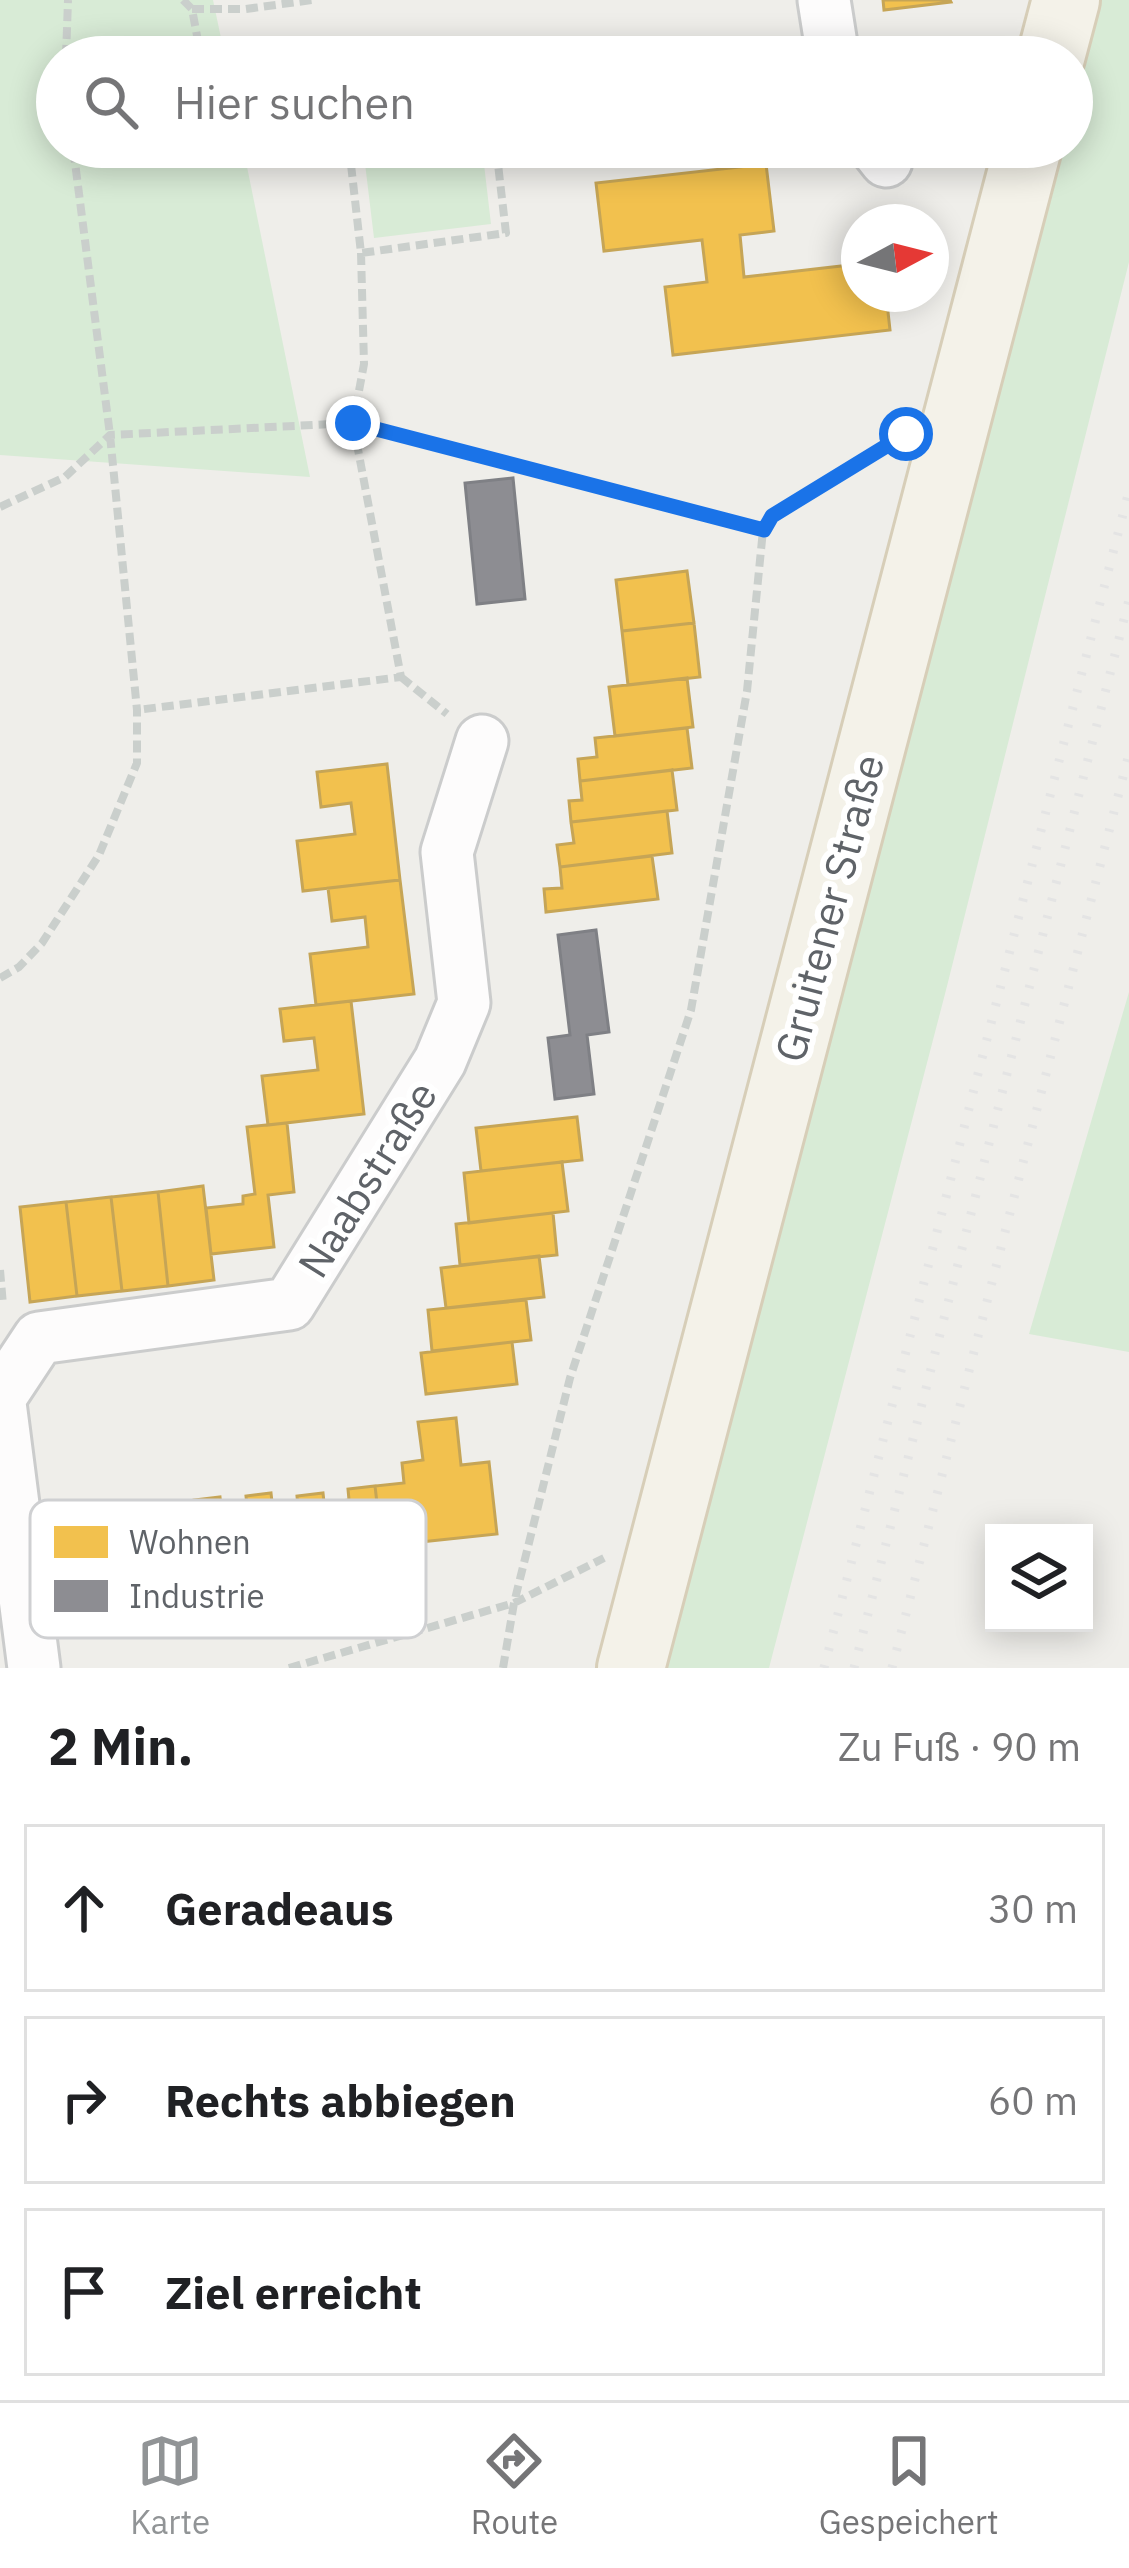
<!DOCTYPE html>
<html lang="de">
<head>
<meta charset="utf-8">
<style>
	:root { --surface:#fff; --page:#f2f2f2; --text:#202124; --muted:#757577; --line:#e0e0e0; --accent:#919496 }
	body { margin:0; font-family:"IBM Plex Sans",sans-serif; background:var(--page); color:var(--text) }
	.controls { position:absolute; right:36px; bottom:36px; display:grid; overflow:hidden; border-radius:0px; box-shadow:0 6px 30px #0003 }
	.controls button { width:108px; height:108px; display:grid; place-items:center; padding:0; border:0; border-bottom:3px solid var(--line); background:var(--surface); color:var(--text); font:60px sans-serif }
	.compass { position:absolute; left:841px; top:204px; width:108px; height:108px; border-radius:50%; background:var(--surface); box-shadow:0 6px 30px #0003; rotate:83deg }
	.stop { position:absolute; width:36px; height:36px; margin:-27px; border:9px solid #1a73e8; border-radius:50%; background:#fff }
	.stop.end { background:#1a73e8; border-color:#fff; box-shadow:0 3px 12px #0008 }
	.list { margin:0; padding:0; list-style:none }
	h2 { display:flex; justify-content:space-between; align-items:center; height:156px; margin:0; padding:0 48px; font-size:51px }
	h2 small { font-size:39px; font-weight:400; color:var(--muted) }
	.list li { display:grid; grid-template-columns:78px 1fr auto; gap:36px; align-items:center; box-sizing:border-box; height:168px; margin:0 24px 24px; padding:0 24px; border:3px solid var(--line); border-radius:0px }
	.list b { display:block; font-size:45px; white-space:nowrap }
	.list em { font-size:39px; font-style:normal; color:var(--muted) }
	.icon { flex:none; width:66px; height:66px; fill:none; stroke:currentColor; stroke-width:2; stroke-linecap:round; stroke-linejoin:round }
	.map { position:relative; flex:none; width:1129px; height:1668px; overflow:hidden }
	.search { position:absolute; background:var(--surface); box-shadow:0 6px 30px #0003; left:36px; right:36px; top:36px; height:132px; display:flex; align-items:center; gap:30px; box-sizing:border-box; padding:0 42px; border-radius:66px; color:var(--muted); font-size:45px }
	.sheet { height:732px; background:var(--surface) }
	nav { display:flex; justify-content:space-around; align-items:center; box-sizing:border-box; height:168px; border-top:3px solid var(--line); background:var(--surface); font-size:33px; color:var(--muted) }
	nav a { display:grid; justify-items:center; gap:6px }
	nav .on { color:var(--accent) }
	.map>svg:first-child { display:block }
</style>
</head>
<body>
<div class="map">
<svg width="1129" height="1668" viewBox="0 0 1129 1668">
	<rect width="100%" height="100%" fill="#efeeea"/>
	<path fill="#d8ebd6" d="M 0,0 L 213,0 L 225,57 L 57,57 L 57,147 L 243,147 L 310,477 L 0,455 Z
		M 1091,0 L 1129,0 L 1129,262 L 945,994 L 769,1668 L 656,1668 L 1054,147 L 1072,147 L 1072,75 Z
		M 363,147 L 482,147 L 491,224 L 374,238 Z
		M 1129,992 L 1129,1352 L 1029,1334 Z"/>
	<path fill="#f2c14e" stroke="#c6a556" stroke-width="3" d="M 883,0 L 950,0 L 951,2 L 884,10 Z
		M 766,164 L 774,231 L 740,235 L 744,277 L 859,264 L 859,294 L 886,294 L 890,330 L 673,355 L 665,287 L 707,282 L 702,240 L 604,251 L 596,183 Z
		M 687,571 L 694,623 L 622,631 L 616,580 Z
		M 694,623 L 700,677 L 628,685 L 622,631 Z
		M 687,678 L 693,727 L 615,736 L 609,687 Z
		M 687,728 L 692,768 L 580,781 L 578,759 L 597,757 L 595,738 Z
		M 387,764 L 400,880 L 303,891 L 297,841 L 355,834 L 351,803 L 321,807 L 317,772 Z
		M 672,770 L 677,810 L 571,822 L 569,801 L 582,800 L 580,781 Z
		M 667,811 L 672,853 L 560,867 L 557,845 L 574,843 L 571,822 Z
		M 652,856 L 658,899 L 546,912 L 544,889 L 562,888 L 560,867 Z
		M 400,880 L 414,994 L 316,1005 L 310,954 L 368,947 L 365,917 L 332,921 L 328,888 Z
		M 351,1001 L 364,1114 L 268,1125 L 262,1076 L 318,1070 L 314,1038 L 284,1041 L 280,1009 Z
		M 577,1117 L 582,1160 L 481,1171 L 476,1128 Z
		M 287,1123 L 294,1192 L 268,1195 L 274,1247 L 211,1254 L 206,1208 L 243,1204 L 243,1196 L 255,1194 L 247,1127 Z
		M 562,1162 L 568,1211 L 469,1223 L 464,1173 Z
		M 203,1186 L 214,1280 L 168,1286 L 158,1192 Z
		M 158,1192 L 168,1286 L 122,1291 L 111,1197 Z
		M 111,1197 L 122,1291 L 77,1296 L 66,1202 Z
		M 66,1202 L 77,1296 L 30,1302 L 20,1207 Z
		M 553,1213 L 557,1255 L 460,1265 L 456,1224 Z
		M 539,1256 L 544,1297 L 446,1308 L 441,1268 Z
		M 526,1300 L 531,1340 L 432,1351 L 428,1310 Z
		M 512,1342 L 517,1384 L 426,1394 L 421,1353 Z
		M 456,1418 L 461,1465 L 489,1462 L 497,1534 L 382,1546 L 375,1486 L 404,1483 L 402,1463 L 423,1460 L 418,1422 Z
		M 375,1486 L 382,1546 L 354,1549 L 356,1566 L 332,1569 L 324,1503 L 349,1500 L 348,1489 Z
		M 271,1493 L 281,1585 L 254,1588 L 253,1571 L 228,1573 L 222,1509 L 247,1506 L 246,1496 Z
		M 323,1493 L 333,1584 L 307,1587 L 305,1573 L 280,1576 L 273,1509 L 298,1507 L 297,1496 Z
		M 220,1497 L 230,1588 L 203,1591 L 202,1577 L 177,1580 L 170,1513 L 195,1511 L 194,1500 Z"/>
	<path fill="#8d8d92" stroke="#7f8085" stroke-width="3" d="M 513,478 L 525,599 L 477,604 L 465,483 Z
		M 596,930 L 609,1032 L 587,1035 L 594,1094 L 555,1099 L 548,1038 L 570,1035 L 558,935 Z"/>
	<g fill="none" stroke-linecap="round" stroke-linejoin="round">
		<defs>
			<path id="minor" d="M 824,0 L 833,57
				M 875,147 L 886,161
				M 0,1397 L 39,1338 L 289,1304 L 440,1061 L 464,1003 L 447,852 L 482,741
				M 0,1403 L 34,1668"/>
			<path id="major" d="M 1051,57 L 1066,0
				M 631,1668 L 1028,147"/>
		</defs>
		<use href="#minor" stroke="#cbcccc" stroke-width="57"/>
		<use href="#major" stroke="#d7ceb8" stroke-width="72"/>
		<path stroke="#cacfcc" stroke-width="8" stroke-dasharray="12 6" stroke-linecap="butt" d="M 183,0 L 192,9 L 201,57
			M 192,9 L 246,9 L 312,0
			M 66,57 L 68,0
			M 349,147 L 361,253 L 506,233 L 496,147
			M 361,253 L 364,364 L 353,423 L 763,530
			M 0,507 L 65,477 L 110,435 L 353,423 L 401,677 L 137,710
			M 401,677 L 447,714
			M 0,978 L 19,967 L 42,943 L 99,855 L 137,763 L 137,710 L 110,435 L 73,147
			M 0,1270 L 3,1305
			M 289,1668 L 514,1603 L 604,1558
			M 503,1668 L 514,1603 L 570,1378 L 691,1010 L 747,691 L 763,530 L 773,516 L 896,439"/>
		<use href="#minor" stroke="#fdfcfc" stroke-width="51"/>
		<use href="#major" stroke="#f4f2e9" stroke-width="66"/>
		<path stroke="#e4e4e4" stroke-width="9" stroke-dasharray="3 15" stroke-linecap="butt" d="M 824,1668 L 1129,491
			M 854,1668 L 1129,600
			M 892,1668 L 1129,754"/>
	</g>
	<g fill="none" stroke-linecap="round" stroke-linejoin="round">
		<path stroke="#1a73e8" stroke-width="15" d="M 353,423 L 764,530 L 772,516 L 906,434"/>
	</g>
	<g text-anchor="middle" dominant-baseline="central" stroke-width="12" stroke-linejoin="round" paint-order="stroke">
		<g font-size="42" fill="#5f6368" stroke="#fff">
			<text transform="translate(829 908) rotate(-75)">Gruitener Straße</text>
			<text transform="translate(367 1179) rotate(-58)">Naabstraße</text>
		</g>
	</g>
	<rect x="30" y="1500" width="396" height="138" rx="18" fill="#fff" stroke="#cfd0d2" stroke-width="3"/>
	<rect x="54" y="1526" width="54" height="32" fill="#f2c14e"/>
	<rect x="54" y="1580" width="54" height="32" fill="#8d8d92"/>
	<g font-size="33" fill="#5f6368">
		<text x="129" y="1554">Wohnen</text>
		<text x="129" y="1608">Industrie</text>
	</g>
</svg>
<div class="controls">
<button><svg class="icon" aria-label="layers" viewBox="0 0 24 24"><path d="M12 4l9 5-9 5-9-5zM3 14l9 5 9-5"/></svg></button>
</div>
<svg class="compass" viewBox="-18 -18 36 36"><path d="M0-13l5 13h-10z" fill="#e53935"/><path d="M0 13l5-13h-10z" fill="#757577"/></svg>
<div class="stop" style="left:906px;top:434px"></div>
<div class="stop end" style="left:353px;top:423px"></div>
<div class="search"><svg class="icon" aria-label="search" viewBox="0 0 24 24"><circle cx="10" cy="10" r="6"/><path d="M15 15l6 6"/></svg>Hier suchen</div>
</div>
<section class="sheet">
<h2>2 Min.<small>Zu Fuß · 90 m</small></h2>
<ul class="list">
<li><svg class="icon" aria-label="ahead" viewBox="0 0 24 24"><path d="M12 20V5M6 11l6-6 6 6"/></svg><div><b>Geradeaus</b></div><em>30 m</em></li>
<li><svg class="icon" aria-label="right" viewBox="0 0 24 24"><path d="M7 20v-9h11M14 6l5 5-5 5"/></svg><div><b>Rechts abbiegen</b></div><em>60 m</em></li>
<li><svg class="icon" aria-label="arrive" viewBox="0 0 24 24"><path d="M6 21V4h12l-3 4 3 4H6"/></svg><div><b>Ziel erreicht</b></div></li>
</ul>
</section>
<nav>
<a class="on"><svg class="icon" aria-label="map" viewBox="0 0 24 24"><path d="M3 6l6-2 6 2 6-2v14l-6 2-6-2-6 2zM9 4v14M15 6v14"/></svg>Karte</a>
<a><svg class="icon" aria-label="directions" viewBox="0 0 24 24"><path d="M12 3l9 9-9 9-9-9zM9 14v-3h6M13 9l2 2-2 2"/></svg>Route</a>
<a><svg class="icon" aria-label="saved" viewBox="0 0 24 24"><path d="M7 4h10v16l-5-4-5 4z"/></svg>Gespeichert</a>
</nav>
</body>
</html>
